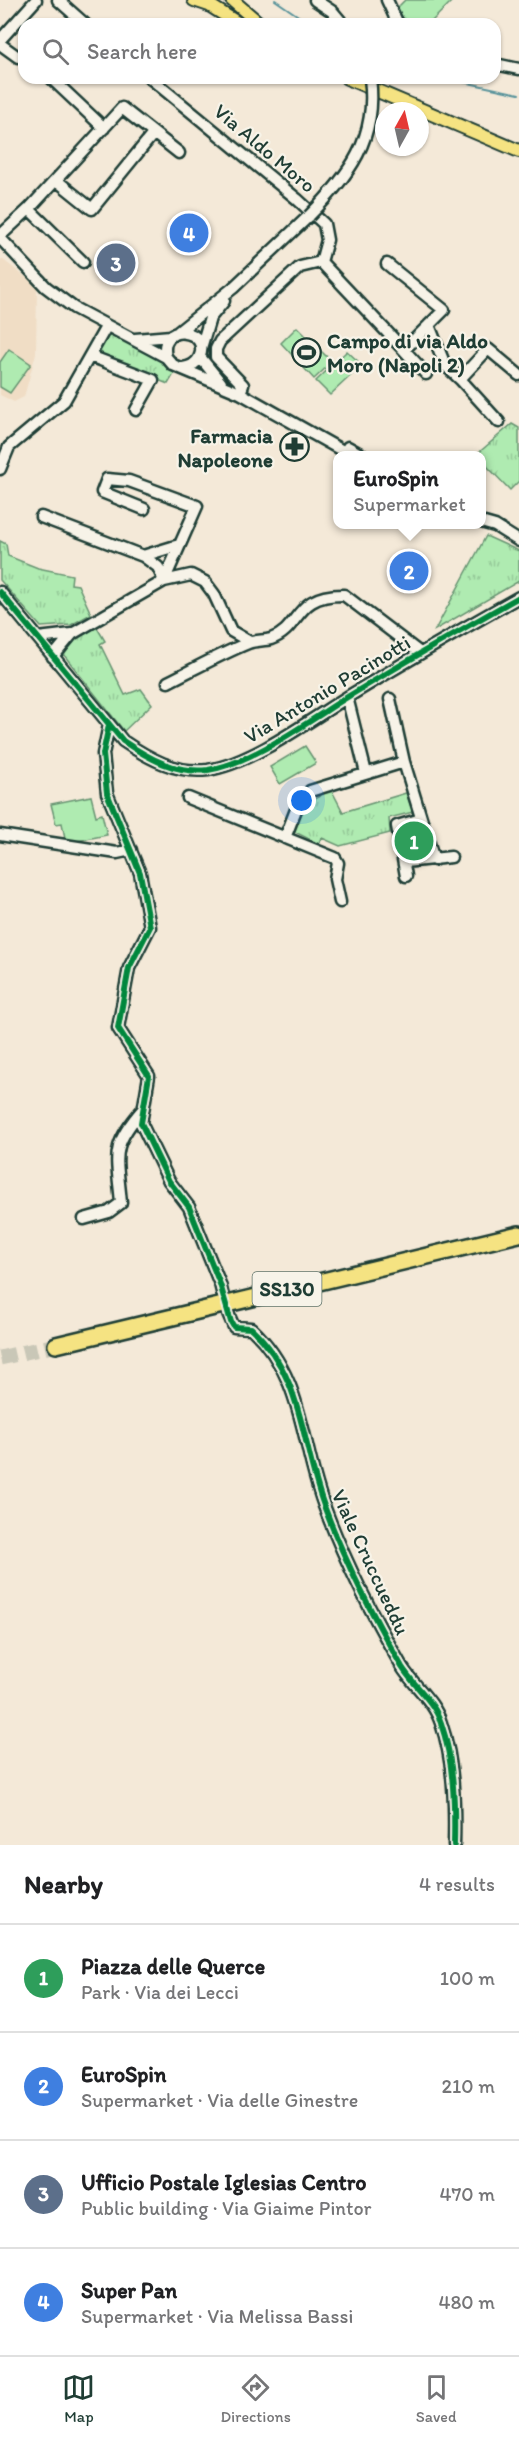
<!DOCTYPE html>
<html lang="en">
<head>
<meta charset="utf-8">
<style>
	:root { --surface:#fff; --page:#f6f6f6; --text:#202124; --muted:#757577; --line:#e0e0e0; --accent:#1f3d34 }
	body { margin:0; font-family:Itim,sans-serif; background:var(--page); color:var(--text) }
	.compass { position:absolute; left:375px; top:102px; width:54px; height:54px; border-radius:50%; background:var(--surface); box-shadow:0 2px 4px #0004; rotate:8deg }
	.you { position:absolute; left:302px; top:801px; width:21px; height:21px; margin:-15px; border:4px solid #fff; border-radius:50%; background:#1a73e8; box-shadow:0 0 0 9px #1a73e833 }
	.badge { display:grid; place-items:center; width:39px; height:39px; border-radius:50%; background:var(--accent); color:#fff; font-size:20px; font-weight:700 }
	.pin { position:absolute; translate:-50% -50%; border:3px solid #fff; box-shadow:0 2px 6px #0006 }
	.popup { position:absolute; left:333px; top:451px; width:153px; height:78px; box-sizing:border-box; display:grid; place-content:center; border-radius:12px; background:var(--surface); filter:drop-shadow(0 2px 4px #0005); font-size:20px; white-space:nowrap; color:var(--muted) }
	.popup b { font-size:22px; color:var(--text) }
	.popup::after { content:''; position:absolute; left:50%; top:100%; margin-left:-12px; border:12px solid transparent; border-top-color:var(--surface) }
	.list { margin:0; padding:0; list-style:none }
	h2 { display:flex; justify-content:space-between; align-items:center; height:78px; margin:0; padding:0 24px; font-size:26px }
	h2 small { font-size:20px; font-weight:400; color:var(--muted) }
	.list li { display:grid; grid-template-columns:39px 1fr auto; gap:18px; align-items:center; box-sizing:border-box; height:108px; padding:0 24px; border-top:2px solid var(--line) }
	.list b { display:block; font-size:22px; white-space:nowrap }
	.list p { margin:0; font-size:20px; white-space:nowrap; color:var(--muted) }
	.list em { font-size:20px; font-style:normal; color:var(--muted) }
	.icon { flex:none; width:33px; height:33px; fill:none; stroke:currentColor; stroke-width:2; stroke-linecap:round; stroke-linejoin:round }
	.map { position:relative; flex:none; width:519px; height:1845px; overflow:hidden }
	.search { position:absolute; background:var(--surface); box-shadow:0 2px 4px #0004; left:18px; right:18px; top:18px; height:66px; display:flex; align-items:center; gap:15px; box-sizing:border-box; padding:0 21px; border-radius:18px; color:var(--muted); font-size:22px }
	.sheet { height:510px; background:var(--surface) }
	nav { display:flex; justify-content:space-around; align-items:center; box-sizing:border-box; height:84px; border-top:2px solid var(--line); background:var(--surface); font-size:16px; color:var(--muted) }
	nav a { display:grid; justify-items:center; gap:3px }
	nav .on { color:var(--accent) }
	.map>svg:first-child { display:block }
</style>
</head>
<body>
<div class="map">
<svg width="519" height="1845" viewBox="0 0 519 1845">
	<defs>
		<pattern id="park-tufts" width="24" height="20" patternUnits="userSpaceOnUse" patternTransform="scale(1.5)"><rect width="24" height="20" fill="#afebb1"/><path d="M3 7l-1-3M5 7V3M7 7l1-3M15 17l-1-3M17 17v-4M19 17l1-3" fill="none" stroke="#96ca99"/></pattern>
	</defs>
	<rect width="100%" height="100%" fill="#f4e9d8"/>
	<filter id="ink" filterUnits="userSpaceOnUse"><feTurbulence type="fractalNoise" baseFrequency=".0167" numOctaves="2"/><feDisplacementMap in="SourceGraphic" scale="12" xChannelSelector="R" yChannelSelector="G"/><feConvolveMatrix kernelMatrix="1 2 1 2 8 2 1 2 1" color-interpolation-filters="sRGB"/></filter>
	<g filter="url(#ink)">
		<path fill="#f0ddc5" d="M 2,259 L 37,286 L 36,353 L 24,397 L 14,402 L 0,395 L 0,262 Z"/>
		<path fill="url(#park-tufts)" stroke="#679472" stroke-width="1.5" d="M 108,330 L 177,369 L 168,384 L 95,354 Z
			M 512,424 L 519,428 L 519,481 L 510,490 L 481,460 L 481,456 L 476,455 Z
			M 486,536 L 519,551 L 519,581 L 435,630 Z
			M 0,541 L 6,544 L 8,556 L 38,568 L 72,575 L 71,584 L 78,585 L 91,614 L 71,625 L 41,627 L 0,580 Z
			M 96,626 L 105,641 L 100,644 L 125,695 L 141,689 L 152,704 L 124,731 L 64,655 L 77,635 Z
			M 331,789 L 343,812 L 406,793 L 413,812 L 389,818 L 390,833 L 340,846 L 322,838 L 319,844 L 293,831 L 305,805 Z
			M 420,822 L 429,855 L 407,859 L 400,827 Z"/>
		<path fill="#afebb1" stroke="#679472" stroke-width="1.5" d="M 405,0 L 453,0 L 429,24 L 410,24 L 395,10 Z
			M 297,327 L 332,362 L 314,379 L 281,343 Z
			M 9,349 L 31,364 L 10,393 L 0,387 L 0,362 Z
			M 347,351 L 362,365 L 330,395 L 316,381 Z
			M 305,746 L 316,763 L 280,784 L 270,767 Z
			M 91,796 L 96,816 L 102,814 L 107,835 L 66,843 L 62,823 L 56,824 L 51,804 Z"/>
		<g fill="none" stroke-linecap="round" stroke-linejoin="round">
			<path stroke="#59939b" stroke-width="2" d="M 275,0 L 310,24
				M 164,24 L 166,21
				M 445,78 L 519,94"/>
			<path stroke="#c9c7b7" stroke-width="15" stroke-dasharray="15 8" stroke-linecap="butt" d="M 0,1358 L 56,1345"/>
			<defs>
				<path id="minor" d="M 58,0 L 85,24
					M 315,0 L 333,12 L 343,24
					M 387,0 L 398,24
					M 0,40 L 36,0
					M 0,44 L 18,57 L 24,54
					M 495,64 L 519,69
					M 51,78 L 104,128
					M 150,78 L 297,199 L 324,224 L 327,240 L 321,262
					M 56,180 L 92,209 L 153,134
					M 29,209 L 83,262
					M 0,236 L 29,209 L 122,108 L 179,153
					M 0,238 L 46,287 L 74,308 L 166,357 L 173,365 L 240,393 L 352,456
					M 429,325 L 445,365 L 460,379 L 488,349 L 519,375
					M 178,332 L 233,288 L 309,216
					M 135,339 L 171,336
					M 201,348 L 210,318 L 224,301
					M 404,350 L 426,374
					M 90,356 L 153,380 L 136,410
					M 166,357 C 157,320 213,329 199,358 C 196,364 190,367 183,368
					M 200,357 L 221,383
					M 460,379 L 499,422
					M 240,393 L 243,385 L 216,357 L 216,349 L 220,341 L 300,267 L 321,262 L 404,350 L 444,310 L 387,264
					M 348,447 L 364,456
					M 0,469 L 9,447 L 64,401 L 106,327
					M 144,509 L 102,492 L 107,479 L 129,481 L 197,506 L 164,581
					M 41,517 L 143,556 L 158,567 L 164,581
					M 481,522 L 495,526 L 519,541
					M 143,556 L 179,545
					M 0,592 L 123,741 C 148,758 176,774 208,770 C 253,763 310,720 349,696 C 405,662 462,629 519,597
					M 38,638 L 72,634
					M 53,657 L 72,634 L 164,581 L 191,575 L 205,582 L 214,594 L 231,631 L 250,642
					M 168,682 C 194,669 221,654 248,643 C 255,640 264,641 271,639 C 302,628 293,594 344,595 L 420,653
					M 347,697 L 366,773
					M 390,699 L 404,762 L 434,860
					M 109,725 L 103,754 L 107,793 L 140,873 L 150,927 L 129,968 L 118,1028 L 149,1076 L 141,1123 L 169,1181 L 189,1207 L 220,1284 L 224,1300
					M 188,798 L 335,858 L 338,863 L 335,879 L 340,902
					M 0,835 L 117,853 L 131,850
					M 285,838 L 297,807 L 310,791 L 404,762
					M 405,862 L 451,857
					M 406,876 L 397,826 L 421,819
					M 84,1219 L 109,1212 L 121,1203 C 117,1155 109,1148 143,1109
					M 227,1311 L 234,1327 L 251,1328 C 306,1379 300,1446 326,1511 C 345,1561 375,1620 402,1667 C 414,1686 434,1701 441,1723 C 454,1761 455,1805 454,1845"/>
				<path id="major" d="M 194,0 L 209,5 L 239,24
					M 232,0 L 260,24
					M 347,78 L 519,151"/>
				<path id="highway" d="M 56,1345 L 519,1234"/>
			</defs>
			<use href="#minor" stroke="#1f3d34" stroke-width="15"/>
			<use href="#major" stroke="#1f3d34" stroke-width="16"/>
			<use href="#highway" stroke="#1f3d34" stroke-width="20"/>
			<use href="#minor" stroke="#f7f3e8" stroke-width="10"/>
			<use href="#major" stroke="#f5e382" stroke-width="12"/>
			<use href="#highway" stroke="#f5e382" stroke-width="15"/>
			<defs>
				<path id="minor-bridge" d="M 309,216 C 349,175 378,139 370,78"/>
			</defs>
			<use href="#minor-bridge" stroke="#1f3d34" stroke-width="15" stroke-linecap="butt"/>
			<use href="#minor-bridge" stroke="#f7f3e8" stroke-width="10"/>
			<defs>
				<path id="cycleway" d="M 0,592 L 123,741 C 148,758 176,774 208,770 C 253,763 310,720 349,696 C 405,662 462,629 519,597
					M 109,725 L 103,754 L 107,793 L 140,873 L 150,927 L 129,968 L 118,1028 L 149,1076 L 141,1123 L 169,1181 L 189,1207 L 220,1284 L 231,1322 L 234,1327 L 251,1328 C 306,1379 300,1446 326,1511 C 345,1561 375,1620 402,1667 C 414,1686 434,1701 441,1723 C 454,1761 455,1805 454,1845"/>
			</defs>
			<use href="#cycleway" stroke="#f7f3e8" stroke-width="10"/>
			<use href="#cycleway" stroke="#00873e" stroke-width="6"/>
		</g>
	</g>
	<defs>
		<symbol id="stadium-ring" viewBox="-11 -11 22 22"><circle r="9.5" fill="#f7f3e8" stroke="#1f3d34" stroke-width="1.5"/><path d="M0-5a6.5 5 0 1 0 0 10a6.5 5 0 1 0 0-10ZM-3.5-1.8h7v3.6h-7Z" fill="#1f3d34"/></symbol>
		<symbol id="pharmacy-ring" viewBox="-11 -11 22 22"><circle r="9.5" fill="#f7f3e8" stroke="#1f3d34" stroke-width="1.5"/><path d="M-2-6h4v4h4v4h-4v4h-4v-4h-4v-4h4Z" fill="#1f3d34"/></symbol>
	</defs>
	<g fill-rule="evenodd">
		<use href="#stadium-ring" x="290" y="336" width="33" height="33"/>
		<use href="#pharmacy-ring" x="278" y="430" width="33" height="33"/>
	</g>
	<g text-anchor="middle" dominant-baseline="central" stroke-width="4.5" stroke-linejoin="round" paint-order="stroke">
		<rect fill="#f7f3e8" stroke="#60746a" stroke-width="1.5" x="252.5" y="1272" width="69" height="34" rx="4.5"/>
		<g font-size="20" font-weight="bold" fill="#1f3d34">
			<text x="287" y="1289">SS130</text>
		</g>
		<g font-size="21" fill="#1f3d34" stroke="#f7f3e8">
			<text transform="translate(265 148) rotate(40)">Via Aldo Moro</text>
			<text transform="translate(327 689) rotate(-31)">Via Antonio Pacinotti</text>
			<text transform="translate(371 1562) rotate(65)">Viale Cruccueddu</text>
		</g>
		<g font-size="21" font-weight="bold" fill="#1f3d34" stroke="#f7f3e8" text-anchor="start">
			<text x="327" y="340">Campo di via Aldo<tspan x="327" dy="24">Moro (Napoli 2)</tspan></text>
			<text x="273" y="435" text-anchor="end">Farmacia<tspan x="273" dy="24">Napoleone</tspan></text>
		</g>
	</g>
</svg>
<svg class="compass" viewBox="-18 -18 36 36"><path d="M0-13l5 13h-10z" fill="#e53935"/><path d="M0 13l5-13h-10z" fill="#757577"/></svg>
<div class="you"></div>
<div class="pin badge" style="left:414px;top:841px;background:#2e9e5b">1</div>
<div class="pin badge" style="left:409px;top:571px;background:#3f7fe0">2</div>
<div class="popup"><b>EuroSpin</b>Supermarket</div>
<div class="pin badge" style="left:116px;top:263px;background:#5c6f8a">3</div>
<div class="pin badge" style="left:189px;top:233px;background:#3f7fe0">4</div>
<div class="search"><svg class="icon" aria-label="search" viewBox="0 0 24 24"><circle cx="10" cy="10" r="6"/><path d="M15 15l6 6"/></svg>Search here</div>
</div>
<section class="sheet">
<h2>Nearby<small>4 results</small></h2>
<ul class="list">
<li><span class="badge" style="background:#2e9e5b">1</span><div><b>Piazza delle Querce</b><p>Park · Via dei Lecci</p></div><em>100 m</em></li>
<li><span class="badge" style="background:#3f7fe0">2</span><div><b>EuroSpin</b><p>Supermarket · Via delle Ginestre</p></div><em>210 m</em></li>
<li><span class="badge" style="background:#5c6f8a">3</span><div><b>Ufficio Postale Iglesias Centro</b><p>Public building · Via Giaime Pintor</p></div><em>470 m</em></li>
<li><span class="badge" style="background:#3f7fe0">4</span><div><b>Super Pan</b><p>Supermarket · Via Melissa Bassi</p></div><em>480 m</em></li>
</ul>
</section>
<nav>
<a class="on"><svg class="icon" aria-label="map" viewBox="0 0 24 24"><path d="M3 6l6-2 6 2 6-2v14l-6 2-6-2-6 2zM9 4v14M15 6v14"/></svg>Map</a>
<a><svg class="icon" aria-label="directions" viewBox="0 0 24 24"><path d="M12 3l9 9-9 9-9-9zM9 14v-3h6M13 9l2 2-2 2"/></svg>Directions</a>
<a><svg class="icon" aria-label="saved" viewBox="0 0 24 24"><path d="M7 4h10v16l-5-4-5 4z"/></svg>Saved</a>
</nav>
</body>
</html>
